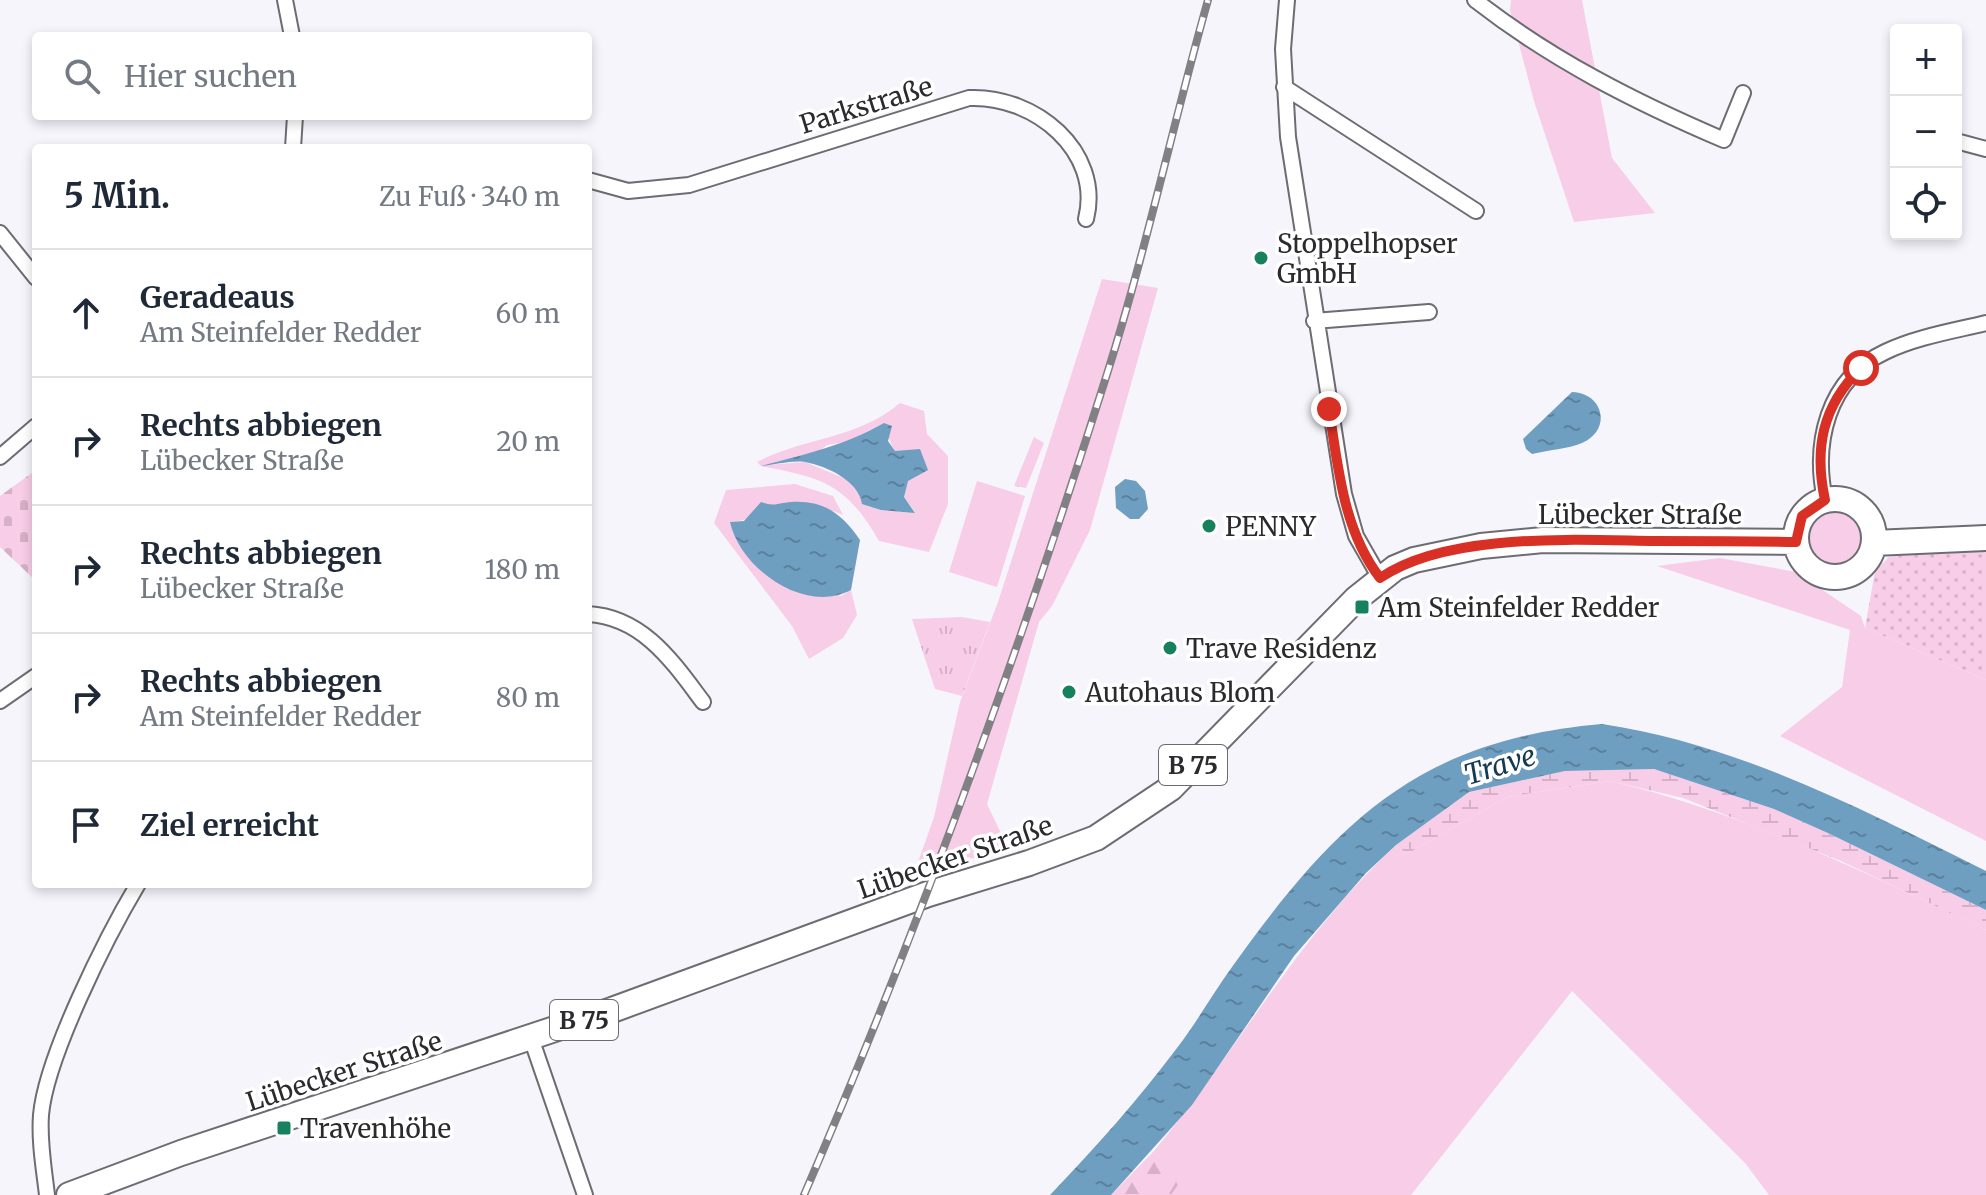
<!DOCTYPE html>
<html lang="de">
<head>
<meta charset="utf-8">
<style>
	:root { --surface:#fff; --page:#f2f2f3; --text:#1f2937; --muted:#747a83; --line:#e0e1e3 }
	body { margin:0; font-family:Merriweather,serif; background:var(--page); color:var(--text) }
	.controls { position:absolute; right:24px; top:24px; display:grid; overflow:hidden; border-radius:8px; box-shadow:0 4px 12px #0003 }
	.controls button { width:72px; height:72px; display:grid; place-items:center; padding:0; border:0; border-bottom:2px solid var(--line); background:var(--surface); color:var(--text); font:40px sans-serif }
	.stop { position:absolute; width:24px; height:24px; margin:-18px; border:6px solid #d93025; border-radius:50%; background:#fff }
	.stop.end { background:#d93025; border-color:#fff; box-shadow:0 2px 8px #0008 }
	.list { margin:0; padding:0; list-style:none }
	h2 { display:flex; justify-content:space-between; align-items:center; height:104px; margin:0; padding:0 32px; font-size:34px }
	h2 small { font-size:26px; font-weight:400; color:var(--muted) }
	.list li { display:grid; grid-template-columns:52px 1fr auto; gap:24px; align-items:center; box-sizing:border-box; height:128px; padding:0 32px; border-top:2px solid var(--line) }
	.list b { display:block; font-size:30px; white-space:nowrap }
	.list p { margin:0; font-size:26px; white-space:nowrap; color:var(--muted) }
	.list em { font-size:26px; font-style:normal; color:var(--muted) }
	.icon { flex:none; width:44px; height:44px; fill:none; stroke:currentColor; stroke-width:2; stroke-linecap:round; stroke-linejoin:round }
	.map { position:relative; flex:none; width:1986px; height:1195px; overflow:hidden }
	.search { position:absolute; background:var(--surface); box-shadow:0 4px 12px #0003; left:32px; top:32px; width:560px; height:88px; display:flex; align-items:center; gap:20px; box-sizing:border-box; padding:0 28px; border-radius:8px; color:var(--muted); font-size:30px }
	.panel { position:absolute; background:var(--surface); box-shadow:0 4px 12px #0003; left:32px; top:144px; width:560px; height:744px; border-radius:8px }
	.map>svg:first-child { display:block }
</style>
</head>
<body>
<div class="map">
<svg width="1986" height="1195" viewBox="0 0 1986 1195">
	<defs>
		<pattern id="forest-firs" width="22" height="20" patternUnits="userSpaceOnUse" patternTransform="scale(2)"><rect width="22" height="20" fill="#f8cde7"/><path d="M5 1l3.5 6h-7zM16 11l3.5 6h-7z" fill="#d5b0c6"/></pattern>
		<pattern id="wetland-marsh" width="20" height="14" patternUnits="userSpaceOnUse" patternTransform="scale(2)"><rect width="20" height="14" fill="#f8cde7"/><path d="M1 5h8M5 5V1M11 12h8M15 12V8" fill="none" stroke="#d5b0c6"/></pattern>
		<pattern id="cemetery-stones" width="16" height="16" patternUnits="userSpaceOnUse" patternTransform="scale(2)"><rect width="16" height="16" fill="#f8cde7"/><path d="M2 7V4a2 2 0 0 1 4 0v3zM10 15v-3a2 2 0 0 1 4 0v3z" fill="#d5b0c6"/></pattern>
		<pattern id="park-tufts" width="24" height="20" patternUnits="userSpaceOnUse" patternTransform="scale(2)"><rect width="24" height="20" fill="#f8cde7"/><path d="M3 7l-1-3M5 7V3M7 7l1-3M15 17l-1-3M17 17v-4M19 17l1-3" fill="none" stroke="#d5b0c6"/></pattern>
		<pattern id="garden-dots" width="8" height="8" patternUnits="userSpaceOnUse" patternTransform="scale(2)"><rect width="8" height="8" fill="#f8cde7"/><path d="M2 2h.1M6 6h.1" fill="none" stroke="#d5b0c6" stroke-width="1.8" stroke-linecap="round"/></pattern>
		<pattern id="water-ripples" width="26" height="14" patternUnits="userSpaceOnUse" patternTransform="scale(2)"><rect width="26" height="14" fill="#6e9ec0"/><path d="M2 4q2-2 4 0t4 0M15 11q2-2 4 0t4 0" fill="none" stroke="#5b819c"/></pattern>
	</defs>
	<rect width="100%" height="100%" fill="#f6f5fc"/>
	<path fill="#f8cde7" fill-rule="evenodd" d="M 1511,0 L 1582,0 L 1612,158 L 1655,213 L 1574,222 L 1534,101 L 1510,10 Z
		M 1102,279 L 1158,288 L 1090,530 L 1052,606 L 1039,622 L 987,804 L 1009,850 L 915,871 L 934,817 L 960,702 L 998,602 Z
		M 900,403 L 924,411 L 927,434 L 948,456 L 948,504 L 929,552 L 879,541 C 846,484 824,478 761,466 L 757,462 C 805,437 858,439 900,403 ZM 884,423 C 890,450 910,469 904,497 L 915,512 L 861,495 L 851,481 L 805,462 L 767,465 L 816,454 L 827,445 L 847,442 Z
		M 977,481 L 1025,496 L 997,587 L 949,572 Z
		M 795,484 L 833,496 L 843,515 C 821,506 797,498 774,507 C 758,513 748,521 731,522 L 841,596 L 851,590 L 857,615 L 843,638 L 809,659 L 792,626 L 714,523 L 726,490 Z
		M1806 539a30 30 0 1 1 60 0a30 30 0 1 1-60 0Z
		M 1720,558 L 1796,572 L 1861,616 L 1865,628 L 1986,680 L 1986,841 L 1780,736 L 1842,687 L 1850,630 L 1657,566 Z
		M 1610,781 C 1742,812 1864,872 1986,930 L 1986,1195 L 1769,1195 L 1745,1163 L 1572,991 L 1411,1195 L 1171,1195 L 1178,1183 L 1154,1151 C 1238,1050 1299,935 1396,845 L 1407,854 L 1507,797 Z"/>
	<path fill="url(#forest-firs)" d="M 1154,1151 L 1179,1183 L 1171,1195 L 1111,1195 Z"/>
	<path fill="url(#wetland-marsh)" d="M 1654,769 L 1774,809 L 1830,834 L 1986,910 L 1986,930 L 1841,861 L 1683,798 L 1610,781 L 1507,797 L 1407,854 L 1396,845 L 1469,792 L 1565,771 Z"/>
	<path fill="url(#cemetery-stones)" d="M 36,470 L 36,581 L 0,547 L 0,496 Z"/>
	<path fill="url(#park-tufts)" d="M 1034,437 L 1044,443 L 1026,488 L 1014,486 Z
		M 962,617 L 990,622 L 962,696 L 935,689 L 912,619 Z"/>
	<path fill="url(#garden-dots)" d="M 1986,546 L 1986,680 L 1865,628 L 1875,571 L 1889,557 Z"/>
	<path fill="url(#water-ripples)" d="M 1572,392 C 1604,393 1612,430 1582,443 C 1568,449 1548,450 1532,454 L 1526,449 L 1523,439 Z
		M 884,423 L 892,426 L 888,441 L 895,451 L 920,449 L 928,470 L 908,481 L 904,497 L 915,513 L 881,510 L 862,504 C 859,481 827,466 805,462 C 792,460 774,465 761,466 C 806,454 843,446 884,423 Z
		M 1125,479 L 1136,481 L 1145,491 L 1148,509 L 1139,519 L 1130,519 L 1116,508 L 1115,487 Z
		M 761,502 C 774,507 778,503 791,502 C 825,500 843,515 860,540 L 851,590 C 804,615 740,568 730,522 L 744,521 Z
		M 1602,724 C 1738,744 1864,810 1986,871 L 1986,910 L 1830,834 L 1774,809 L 1654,769 L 1565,771 L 1469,792 L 1396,845 L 1366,873 L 1294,956 L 1192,1105 L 1111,1195 L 1050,1195 C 1095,1148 1138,1100 1177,1048 C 1197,1022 1213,993 1232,967 C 1335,823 1417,740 1602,724 Z"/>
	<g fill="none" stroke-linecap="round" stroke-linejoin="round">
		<defs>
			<path id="minor" d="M 285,0 L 292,36
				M 1287,0 L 1283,49 L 1288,137 L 1344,494 L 1356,536 L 1380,578
				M 1475,0 C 1552,60 1635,102 1724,140 L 1743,93
				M 1284,87 L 1476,211
				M 1956,141 L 1986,149
				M 293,148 L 295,116
				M 588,180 L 628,191 L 689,185 L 969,98 C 1034,95 1103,151 1086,219
				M 0,233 L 36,278
				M 1314,321 L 1429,312
				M 0,457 L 36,426
				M 1825,500 C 1813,443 1827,379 1885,352 C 1916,337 1953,331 1986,323
				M 588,614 C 643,617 673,662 703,702
				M 0,701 L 36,676
				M 531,1038 L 585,1195
				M 47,1195 C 44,1169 39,1142 41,1115 C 46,1057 107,936 138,884"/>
			<path id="primary" d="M1796 538a39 39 0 1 1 78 0a39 39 0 1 1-78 0Z
				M 1874,543 L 1986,538
				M 69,1195 L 181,1153 L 612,1010 L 928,894 L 1029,863 L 1096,838 L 1171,788 L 1356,599 L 1395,568 L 1414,560 L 1481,546 L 1543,540 L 1796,542"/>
		</defs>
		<use href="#minor" stroke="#6d6c72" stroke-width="18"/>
		<use href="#primary" stroke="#6d6c72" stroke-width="28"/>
		<use href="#minor" stroke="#fff" stroke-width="14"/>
		<use href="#primary" stroke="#fff" stroke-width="24"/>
		<defs>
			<path id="rail" d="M 804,1195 C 920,926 1019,653 1107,374 C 1146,251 1173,124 1208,0"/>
		</defs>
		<use href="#rail" stroke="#818085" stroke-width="8"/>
		<use href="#rail" stroke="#fff" stroke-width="5" stroke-dasharray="15" stroke-linecap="butt"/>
	</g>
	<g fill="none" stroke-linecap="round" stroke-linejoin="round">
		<path stroke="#d93025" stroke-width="10" d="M 1329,409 C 1338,466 1343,530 1380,578 C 1447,532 1576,540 1655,541 C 1702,541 1749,541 1796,542 L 1802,516 L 1825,500 C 1814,449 1822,406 1861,368"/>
	</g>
	<g fill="#17815d" stroke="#fff" stroke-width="3">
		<circle cx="1261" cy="258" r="8"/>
		<circle cx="1209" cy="526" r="8"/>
		<rect x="1354" y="599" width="16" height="16" rx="4"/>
		<circle cx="1170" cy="648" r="8"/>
		<circle cx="1069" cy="692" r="8"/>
		<rect x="276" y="1120" width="16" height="16" rx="4"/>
	</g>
	<g text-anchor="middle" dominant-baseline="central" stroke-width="7" stroke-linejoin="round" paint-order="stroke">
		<g fill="#fff" stroke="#6b6b6d" stroke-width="2">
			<rect x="1159" y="745" width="68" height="40" rx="6"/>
			<rect x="550" y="1000" width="68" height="40" rx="6"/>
		</g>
		<g font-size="24" font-weight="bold" fill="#2b2b2e">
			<text x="1193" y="765">B 75</text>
			<text x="584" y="1020">B 75</text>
		</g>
		<g font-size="26" fill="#2b2b2e" stroke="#fff">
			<text transform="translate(866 105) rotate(-17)">Parkstraße</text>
			<text x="1640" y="514">Lübecker Straße</text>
			<text transform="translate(955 857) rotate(-19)">Lübecker Straße</text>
			<text transform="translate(344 1071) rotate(-18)">Lübecker Straße</text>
		</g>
		<g font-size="26" fill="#2b2b2e" stroke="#fff" text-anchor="start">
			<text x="1277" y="243">Stoppelhopser<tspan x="1277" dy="30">GmbH</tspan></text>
			<text x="1225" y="526">PENNY</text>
			<text x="1378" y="607">Am Steinfelder Redder</text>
			<text x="1186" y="648">Trave Residenz</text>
			<text x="1085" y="692">Autohaus Blom</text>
			<text x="300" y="1128">Travenhöhe</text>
		</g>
		<g font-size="28" font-style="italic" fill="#133a52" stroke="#fff">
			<text transform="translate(1500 765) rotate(-17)">Trave</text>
		</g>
	</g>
</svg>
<div class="controls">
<button>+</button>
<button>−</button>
<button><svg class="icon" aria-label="locate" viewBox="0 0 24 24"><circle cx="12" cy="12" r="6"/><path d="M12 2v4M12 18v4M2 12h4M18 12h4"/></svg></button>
</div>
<div class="stop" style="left:1861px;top:368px"></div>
<div class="stop end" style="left:1329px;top:409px"></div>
<div class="search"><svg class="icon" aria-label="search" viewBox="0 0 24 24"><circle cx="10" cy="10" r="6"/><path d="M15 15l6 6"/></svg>Hier suchen</div>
<section class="panel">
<h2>5 Min.<small>Zu Fuß · 340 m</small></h2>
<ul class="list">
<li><svg class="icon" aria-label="ahead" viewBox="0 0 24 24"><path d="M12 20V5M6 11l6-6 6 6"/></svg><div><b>Geradeaus</b><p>Am Steinfelder Redder</p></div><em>60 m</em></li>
<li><svg class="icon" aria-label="right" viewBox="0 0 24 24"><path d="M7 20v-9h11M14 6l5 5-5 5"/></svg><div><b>Rechts abbiegen</b><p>Lübecker Straße</p></div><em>20 m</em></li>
<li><svg class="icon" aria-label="right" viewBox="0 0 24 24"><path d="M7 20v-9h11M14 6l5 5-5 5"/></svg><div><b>Rechts abbiegen</b><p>Lübecker Straße</p></div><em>180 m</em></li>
<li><svg class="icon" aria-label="right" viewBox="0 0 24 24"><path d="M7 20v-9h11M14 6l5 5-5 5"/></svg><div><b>Rechts abbiegen</b><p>Am Steinfelder Redder</p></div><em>80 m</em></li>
<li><svg class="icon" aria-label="arrive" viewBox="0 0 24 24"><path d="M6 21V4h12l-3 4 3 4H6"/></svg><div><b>Ziel erreicht</b></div></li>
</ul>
</section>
</div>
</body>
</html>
